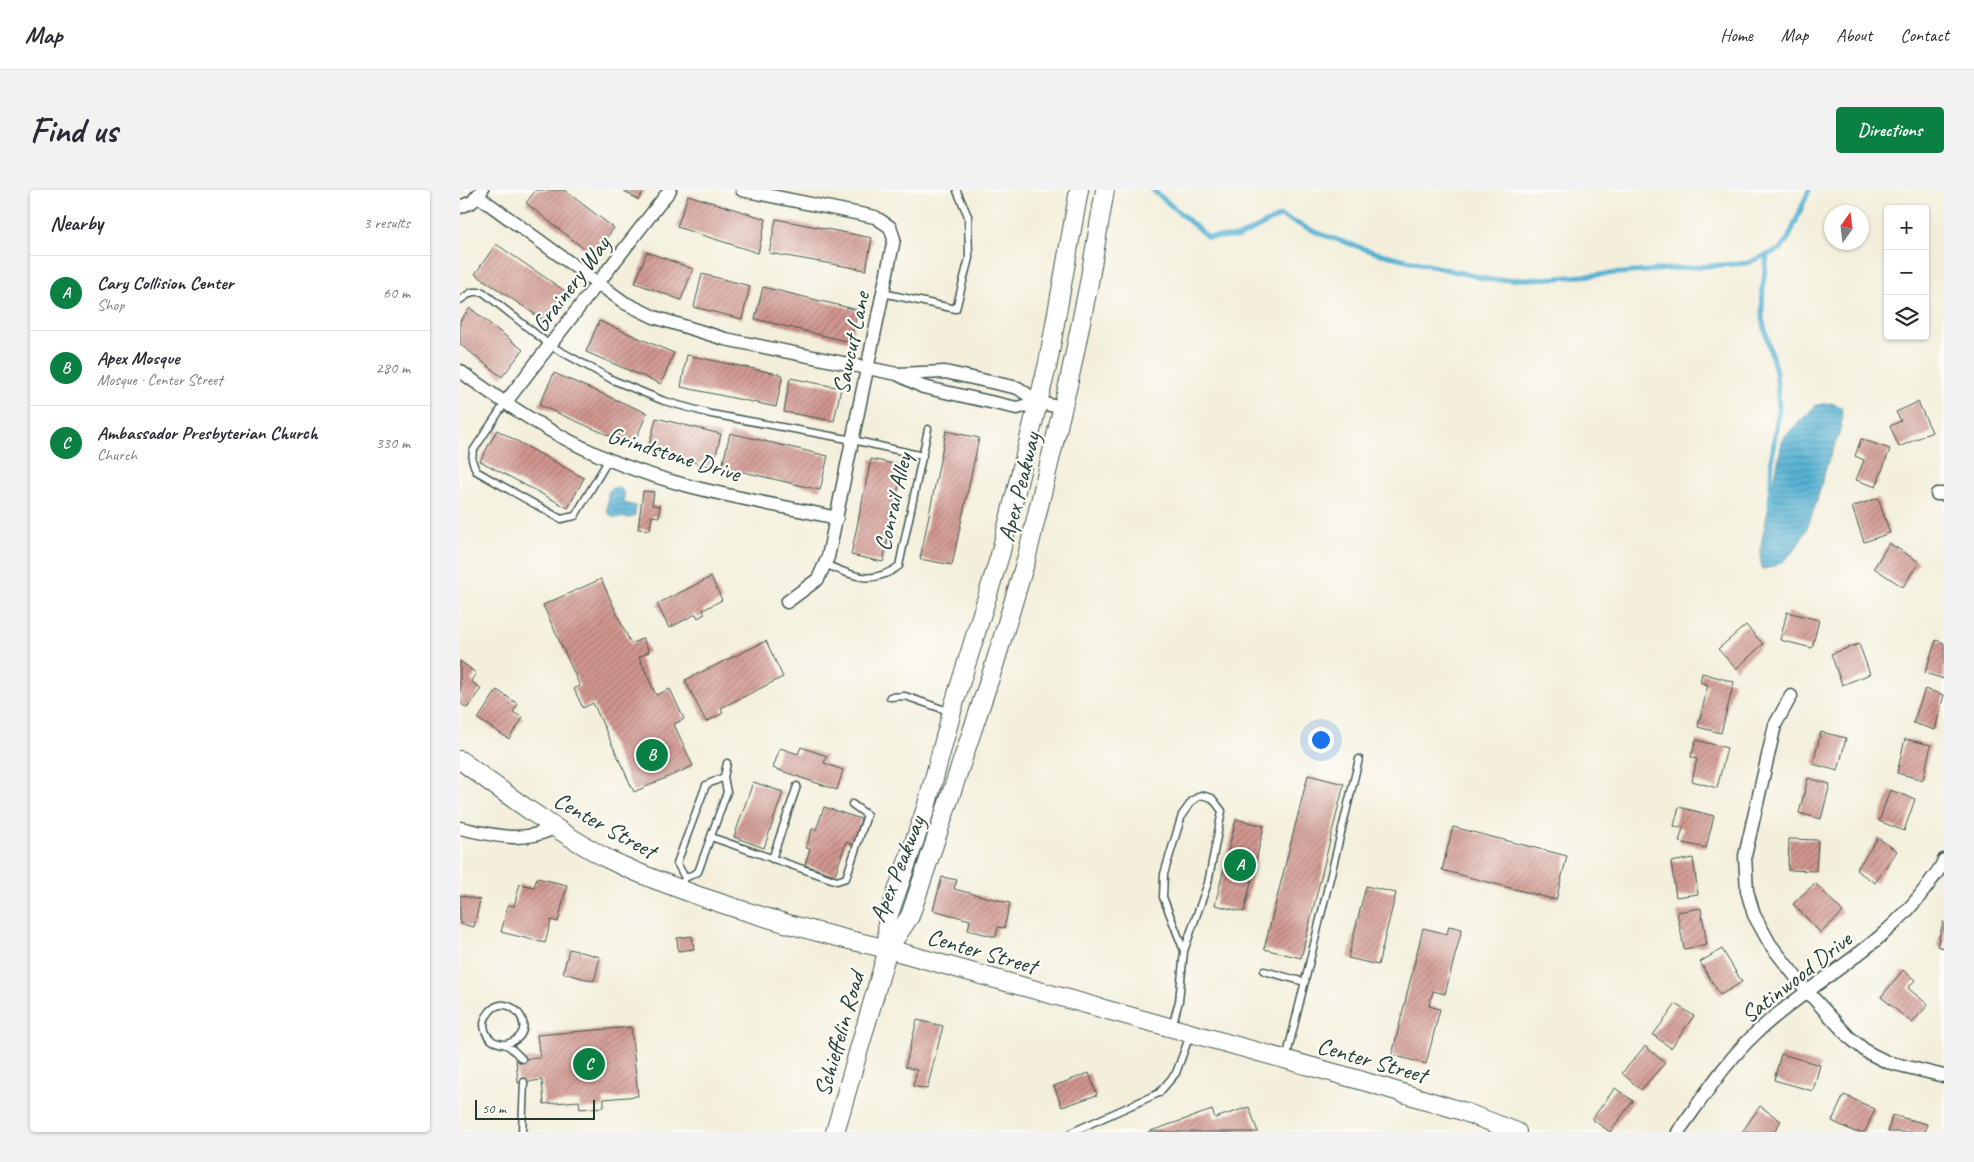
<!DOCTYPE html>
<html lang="en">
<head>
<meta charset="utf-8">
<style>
	:root { --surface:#fff; --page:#f2f2f3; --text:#2b2b33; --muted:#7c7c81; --line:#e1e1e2; --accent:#0b8043 }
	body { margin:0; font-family:Caveat,sans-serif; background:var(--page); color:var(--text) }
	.controls { position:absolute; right:15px; top:15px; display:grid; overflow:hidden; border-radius:5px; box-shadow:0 1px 4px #0004 }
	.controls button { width:45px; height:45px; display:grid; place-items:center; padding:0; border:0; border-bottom:1px solid var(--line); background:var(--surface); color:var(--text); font:25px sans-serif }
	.compass { position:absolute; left:1364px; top:15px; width:45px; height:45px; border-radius:50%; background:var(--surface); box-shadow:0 1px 4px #0004; rotate:14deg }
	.scale { position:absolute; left:15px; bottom:12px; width:120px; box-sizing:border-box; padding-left:5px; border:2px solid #1f3d34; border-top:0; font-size:14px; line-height:18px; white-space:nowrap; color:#1f3d34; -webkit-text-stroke:4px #fdfcf7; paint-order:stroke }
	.you { position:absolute; left:860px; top:549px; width:18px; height:18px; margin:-12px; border:4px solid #fff; border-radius:50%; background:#1a73e8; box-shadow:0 0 0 8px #1a73e833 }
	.badge { display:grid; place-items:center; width:32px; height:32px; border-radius:50%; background:var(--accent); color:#fff; font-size:16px; font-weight:700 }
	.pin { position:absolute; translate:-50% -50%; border:2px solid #fff; box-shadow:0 1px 5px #0006 }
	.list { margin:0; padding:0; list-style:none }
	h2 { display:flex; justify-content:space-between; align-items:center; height:65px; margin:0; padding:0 20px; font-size:21px }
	h2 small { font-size:16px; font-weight:400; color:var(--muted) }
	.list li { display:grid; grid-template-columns:32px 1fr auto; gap:15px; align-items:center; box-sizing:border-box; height:75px; padding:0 20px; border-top:1px solid var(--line) }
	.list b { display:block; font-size:19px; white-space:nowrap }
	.list p { margin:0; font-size:16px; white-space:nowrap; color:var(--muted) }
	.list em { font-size:16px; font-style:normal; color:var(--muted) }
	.icon { flex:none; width:28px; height:28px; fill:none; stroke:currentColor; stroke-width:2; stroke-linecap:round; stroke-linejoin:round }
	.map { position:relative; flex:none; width:1484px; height:942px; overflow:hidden; border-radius:5px }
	header { display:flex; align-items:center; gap:30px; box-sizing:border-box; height:70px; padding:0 25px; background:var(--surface); border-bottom:1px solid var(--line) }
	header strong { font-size:24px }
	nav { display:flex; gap:28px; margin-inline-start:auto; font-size:18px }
	.intro { display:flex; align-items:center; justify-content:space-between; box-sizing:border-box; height:120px; padding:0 30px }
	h1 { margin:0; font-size:35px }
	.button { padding:12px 22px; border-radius:5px; background:var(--accent); color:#fff; font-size:18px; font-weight:700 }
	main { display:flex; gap:30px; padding:0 30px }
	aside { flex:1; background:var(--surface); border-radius:5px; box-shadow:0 1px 4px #0004 }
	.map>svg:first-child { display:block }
</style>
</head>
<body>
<header>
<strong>Map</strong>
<nav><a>Home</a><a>Map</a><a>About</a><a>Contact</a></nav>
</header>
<div class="intro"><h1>Find us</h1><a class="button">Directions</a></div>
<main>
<aside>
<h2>Nearby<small>3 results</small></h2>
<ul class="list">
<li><span class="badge">A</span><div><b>Cary Collision Center</b><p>Shop</p></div><em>60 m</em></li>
<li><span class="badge">B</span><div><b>Apex Mosque</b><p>Mosque · Center Street</p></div><em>280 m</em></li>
<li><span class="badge">C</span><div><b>Ambassador Presbyterian Church</b><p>Church</p></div><em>330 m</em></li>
</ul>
</aside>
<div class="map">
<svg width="1484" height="942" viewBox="0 0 1484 942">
	<defs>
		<pattern id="water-rules" width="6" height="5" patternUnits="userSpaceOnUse" patternTransform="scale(1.25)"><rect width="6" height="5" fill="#55b1d3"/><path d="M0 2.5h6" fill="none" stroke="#4691ac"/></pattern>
		<pattern id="building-hatch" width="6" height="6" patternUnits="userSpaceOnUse" patternTransform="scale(1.25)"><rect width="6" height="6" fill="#d0958e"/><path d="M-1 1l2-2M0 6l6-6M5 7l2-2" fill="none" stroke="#a87b75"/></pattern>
	</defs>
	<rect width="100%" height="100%" fill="#fdfcf7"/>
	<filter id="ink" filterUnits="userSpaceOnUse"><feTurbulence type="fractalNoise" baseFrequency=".02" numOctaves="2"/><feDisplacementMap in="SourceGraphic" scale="10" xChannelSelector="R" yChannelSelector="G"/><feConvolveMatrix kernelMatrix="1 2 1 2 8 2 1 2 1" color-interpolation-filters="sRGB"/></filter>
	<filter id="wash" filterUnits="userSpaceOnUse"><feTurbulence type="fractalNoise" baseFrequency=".0096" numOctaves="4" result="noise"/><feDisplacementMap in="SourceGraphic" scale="20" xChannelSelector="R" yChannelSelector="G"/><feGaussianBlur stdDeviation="1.12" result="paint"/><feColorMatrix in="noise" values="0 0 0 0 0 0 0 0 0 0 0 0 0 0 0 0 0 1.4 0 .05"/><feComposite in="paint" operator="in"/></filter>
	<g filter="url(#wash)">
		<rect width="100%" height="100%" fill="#f3efdb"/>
		<path fill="url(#water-rules)" stroke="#3a7784" d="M 1371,213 L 1381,217 C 1386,236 1373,257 1367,275 C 1356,309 1346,375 1302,379 L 1300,366 L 1302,349 L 1323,248 L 1356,215 Z
			M 152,298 L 160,298 L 164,302 L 164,313 L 176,316 L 175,325 L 171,328 L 152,327 L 147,322 L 148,302 Z"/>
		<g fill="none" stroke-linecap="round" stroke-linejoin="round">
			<path stroke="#55b1d3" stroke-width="5" d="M 693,0 L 748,47 L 779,47 L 820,26 L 863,45 L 917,63 L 1031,90 L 1097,88 L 1287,73 L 1321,59 L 1329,47 L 1349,0
				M 1307,66 L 1303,95 L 1302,128 L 1316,182 L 1319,218 L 1312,265 L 1310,316"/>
		</g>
		<g id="blocks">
			<path fill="url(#building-hatch)" d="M 76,0 L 104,0 L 154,38 L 133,66 L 66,13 Z
				M 163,0 L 185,0 L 178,10 Z
				M 228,5 L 306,29 L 298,63 L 217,37 Z
				M 316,29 L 412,48 L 406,80 L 309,63 Z
				M 36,54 L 105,101 L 85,131 L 15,84 Z
				M 187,62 L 233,79 L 221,110 L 175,93 Z
				M 242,84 L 290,96 L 282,129 L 234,117 Z
				M 303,97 L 398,120 L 390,152 L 295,129 Z
				M 10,118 L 63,160 L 42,187 L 0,154 L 0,131 Z
				M 139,131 L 214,163 L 201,194 L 126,162 Z
				M 227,165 L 323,185 L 316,217 L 221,197 Z
				M 94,183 L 187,223 L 173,256 L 79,215 Z
				M 330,188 L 381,198 L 374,231 L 324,222 Z
				M 1458,212 L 1472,242 L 1439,257 L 1430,236 L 1441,231 L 1436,222 Z
				M 196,228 L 261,244 L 253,277 L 188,261 Z
				M 37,240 L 124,288 L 108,318 L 20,271 Z
				M 486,241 L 519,248 L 492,375 L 460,369 Z
				M 270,243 L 368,266 L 360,300 L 262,277 Z
				M 1401,249 L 1430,259 L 1416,297 L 1396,290 L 1404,270 L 1395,266 Z
				M 411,269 L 443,276 L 423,372 L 391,365 Z
				M 183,301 L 194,302 L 192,315 L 200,316 L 199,327 L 192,326 L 190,340 L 178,339 Z
				M 1418,308 L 1430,343 L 1404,352 L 1392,317 Z
				M 1429,353 L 1459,372 L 1443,397 L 1414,378 Z
				M 251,387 L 262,410 L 243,420 L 245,424 L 238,428 L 236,424 L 209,438 L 197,414 Z
				M 141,389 L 171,454 L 183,448 L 189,462 L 179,467 L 196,505 L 210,499 L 224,529 L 214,534 L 233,576 L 174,602 L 133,513 L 123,518 L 114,499 L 120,496 L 83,415 Z
				M 1327,422 L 1359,430 L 1352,458 L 1320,450 Z
				M 1286,435 L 1303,454 L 1276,479 L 1258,459 Z
				M 1476,450 L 1484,453 L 1484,489 L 1465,483 Z
				M 306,451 L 323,487 L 261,518 L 263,523 L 246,532 L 225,490 Z
				M 1399,454 L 1410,484 L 1382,495 L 1371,464 Z
				M 0,471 L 16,483 L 11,491 L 21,499 L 7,518 L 0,513 Z
				M 1242,483 L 1274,492 L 1261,543 L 1238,537 L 1248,495 L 1240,492 Z
				M 1465,499 L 1484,505 L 1475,540 L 1453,533 Z
				M 37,500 L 58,514 L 53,522 L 63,528 L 49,549 L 18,529 Z
				M 1361,542 L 1386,548 L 1378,581 L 1353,574 Z
				M 1445,549 L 1471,555 L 1463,590 L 1437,583 Z
				M 1236,550 L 1267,558 L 1257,598 L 1232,591 L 1237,569 L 1231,567 Z
				M 341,557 L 367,566 L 364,573 L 383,580 L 377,600 L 313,578 L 320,558 L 338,564 Z
				M 848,585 L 884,594 L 841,768 L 804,759 Z
				M 1348,588 L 1370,594 L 1361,629 L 1339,623 Z
				M 293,592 L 323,602 L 304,658 L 274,647 Z
				M 1430,600 L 1455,609 L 1444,641 L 1419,631 Z
				M 364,617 L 401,629 L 393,655 L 386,652 L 375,685 L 345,675 L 350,659 L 346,658 L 352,639 L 356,640 Z
				M 1219,617 L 1254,626 L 1246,658 L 1219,652 L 1223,638 L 1214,636 Z
				M 776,629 L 804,636 L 784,722 L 755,715 Z
				M 993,637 L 1107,666 L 1096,710 L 982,680 Z
				M 1418,648 L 1437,661 L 1415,693 L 1396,680 Z
				M 1329,649 L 1358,650 L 1356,681 L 1328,680 Z
				M 1233,668 L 1238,704 L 1216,707 L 1211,672 Z
				M 482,687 L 497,690 L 494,699 L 550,713 L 544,738 L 538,737 L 536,747 L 508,740 L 510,730 L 473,720 Z
				M 77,688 L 107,695 L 98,732 L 91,730 L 85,753 L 41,742 L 48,715 L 54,716 L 60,694 L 74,697 Z
				M 1355,693 L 1383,722 L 1361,743 L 1333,714 Z
				M 906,696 L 936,703 L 918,775 L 888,768 Z
				M 0,705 L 20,710 L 14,737 L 0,734 Z
				M 1241,718 L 1247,755 L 1224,759 L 1217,722 Z
				M 1483,732 L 1484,732 L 1484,758 L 1477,756 Z
				M 989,736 L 1002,739 L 985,804 L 973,801 L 969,816 L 980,819 L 966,874 L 932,865 L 963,738 L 987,744 Z
				M 232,746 L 234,759 L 218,761 L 217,748 Z
				M 109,759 L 140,767 L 134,791 L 103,783 Z
				M 1262,759 L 1282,792 L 1260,805 L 1240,772 Z
				M 1443,780 L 1455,790 L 1448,798 L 1468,815 L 1452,833 L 1421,807 Z
				M 1216,814 L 1234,826 L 1211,858 L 1193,845 Z
				M 457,830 L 483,836 L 467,899 L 453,896 L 457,880 L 445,877 Z
				M 171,837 L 178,906 L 144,909 L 144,917 L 120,919 L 119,911 L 84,914 L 82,890 L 58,893 L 56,869 L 80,868 L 77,845 Z
				M 1185,856 L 1205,873 L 1181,900 L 1162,883 Z
				M 1321,864 L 1360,875 L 1353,901 L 1314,890 Z
				M 629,883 L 637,905 L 602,917 L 594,896 Z
				M 1155,898 L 1173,911 L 1150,942 L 1132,929 Z
				M 1384,905 L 1415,919 L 1405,942 L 1395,942 L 1372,931 Z
				M 1300,916 L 1321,931 L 1314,942 L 1282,942 Z
				M 789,917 L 798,942 L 688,942 L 752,920 L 755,928 Z
				M 1432,925 L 1467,934 L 1465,942 L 1428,942 Z"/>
		</g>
	</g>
	<g filter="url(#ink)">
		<use href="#blocks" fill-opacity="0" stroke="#3f584d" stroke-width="1"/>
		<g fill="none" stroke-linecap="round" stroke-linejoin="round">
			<defs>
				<path id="lane" d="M 423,103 L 496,119 L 509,68 L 508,26 L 497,1
					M 0,110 L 12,102 L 23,102 L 91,156 L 153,190 L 204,211 L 251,224 L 393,250 L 463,266
					M 45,213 L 13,261 L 12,270 L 16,281 L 101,329 L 115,326 L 149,269
					M 365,374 C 393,386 412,396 439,376 L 468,239
					M 430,507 L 445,506 L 491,522
					M 264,587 L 267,573
					M 251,647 L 377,691 L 386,688 L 407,625 L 392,614
					M 312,669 L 337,596
					M 221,698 L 225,688 L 238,682 L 267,602 L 264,587 L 246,595 L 217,673 L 225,688
					M 804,781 L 845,792
					M 712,837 L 719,811 L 724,761 L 748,693 L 762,621 L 752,608 L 741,605 L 732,611 L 722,625 L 704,684 L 703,707 L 724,761
					M 46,854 C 86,843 47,795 28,824 C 21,832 24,845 33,851 C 38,854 44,853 48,856 C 53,859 58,865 62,869
					M 826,869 L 899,569
					M 62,942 L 64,892
					M 612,942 L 699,903 L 716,883 L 730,845"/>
				<path id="street" d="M 282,0 L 415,27 L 430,37 L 434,49 L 368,367 L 358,389 L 327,412
					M 18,6 L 165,113 L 194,127 L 265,149 L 437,184 L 463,197 L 557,218 L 578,212
					M 0,17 L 12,12 L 22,0
					M 0,181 C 42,212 84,240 132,262 C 208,298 295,310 377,328
					M 437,184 L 485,182 L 558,198 L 578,212 L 602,218
					M 45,213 L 210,0
					M 1477,304 L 1484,304
					M 1331,506 L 1315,535 L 1285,666 L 1287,701 L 1294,725 L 1310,754 L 1346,800 L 1389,847 L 1407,862 L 1427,872 L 1484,886
					M 0,638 C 34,645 61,654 94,638
					M 1218,942 C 1242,909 1265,872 1296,843 C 1351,791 1423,759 1468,695 C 1473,687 1481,679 1484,670"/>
				<path id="secondary" d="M 0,570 C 46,604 93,639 144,667 C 175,683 209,695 242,707 C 303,728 365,745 428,759 L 903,891 L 1002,921 L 1057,942
					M 428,759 L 450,726 L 534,476 L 566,370 L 609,191 L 629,93 L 645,0
					M 375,942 L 428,759 L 427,730 L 466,618 L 494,514 L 540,365 L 588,173 L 619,0"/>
			</defs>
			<use href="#lane" stroke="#3f584d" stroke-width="9"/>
			<use href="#street" stroke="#3f584d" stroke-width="15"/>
			<use href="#secondary" stroke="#3f584d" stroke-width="20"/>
			<use href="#lane" stroke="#fff" stroke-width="6"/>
			<use href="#street" stroke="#fff" stroke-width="12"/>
			<use href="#secondary" stroke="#fff" stroke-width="18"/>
		</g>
	</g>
	<g text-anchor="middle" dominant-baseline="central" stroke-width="4.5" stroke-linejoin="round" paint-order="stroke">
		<g font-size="24" fill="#1f3d34" stroke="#fdfcf7">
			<text transform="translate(111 94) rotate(-53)">Grainery Way</text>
			<text transform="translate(391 153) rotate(-78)">Sawcut Lane</text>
			<text transform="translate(214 264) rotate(17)">Grindstone Drive</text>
			<text transform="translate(559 297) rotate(-76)">Apex Peakway</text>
			<text transform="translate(433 312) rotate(-77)">Conrail Alley</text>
			<text transform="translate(145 635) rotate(29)">Center Street</text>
			<text transform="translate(437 679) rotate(-68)">Apex Peakway</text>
			<text transform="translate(522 761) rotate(16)">Center Street</text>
			<text transform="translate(1336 787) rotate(-38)">Satinwood Drive</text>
			<text transform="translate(379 844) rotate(-74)">Schieffelin Road</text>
			<text transform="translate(912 870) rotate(16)">Center Street</text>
		</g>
	</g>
</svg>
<div class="controls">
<button>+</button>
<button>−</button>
<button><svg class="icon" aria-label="layers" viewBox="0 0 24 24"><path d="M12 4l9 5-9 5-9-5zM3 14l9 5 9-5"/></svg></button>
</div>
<svg class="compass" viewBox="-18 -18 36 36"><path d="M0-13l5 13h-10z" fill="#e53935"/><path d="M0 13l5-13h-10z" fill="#7c7c81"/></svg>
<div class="scale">50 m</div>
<div class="you"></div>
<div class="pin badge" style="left:780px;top:675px">A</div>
<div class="pin badge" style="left:192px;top:565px">B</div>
<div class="pin badge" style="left:129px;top:874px">C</div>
</div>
</main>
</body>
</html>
